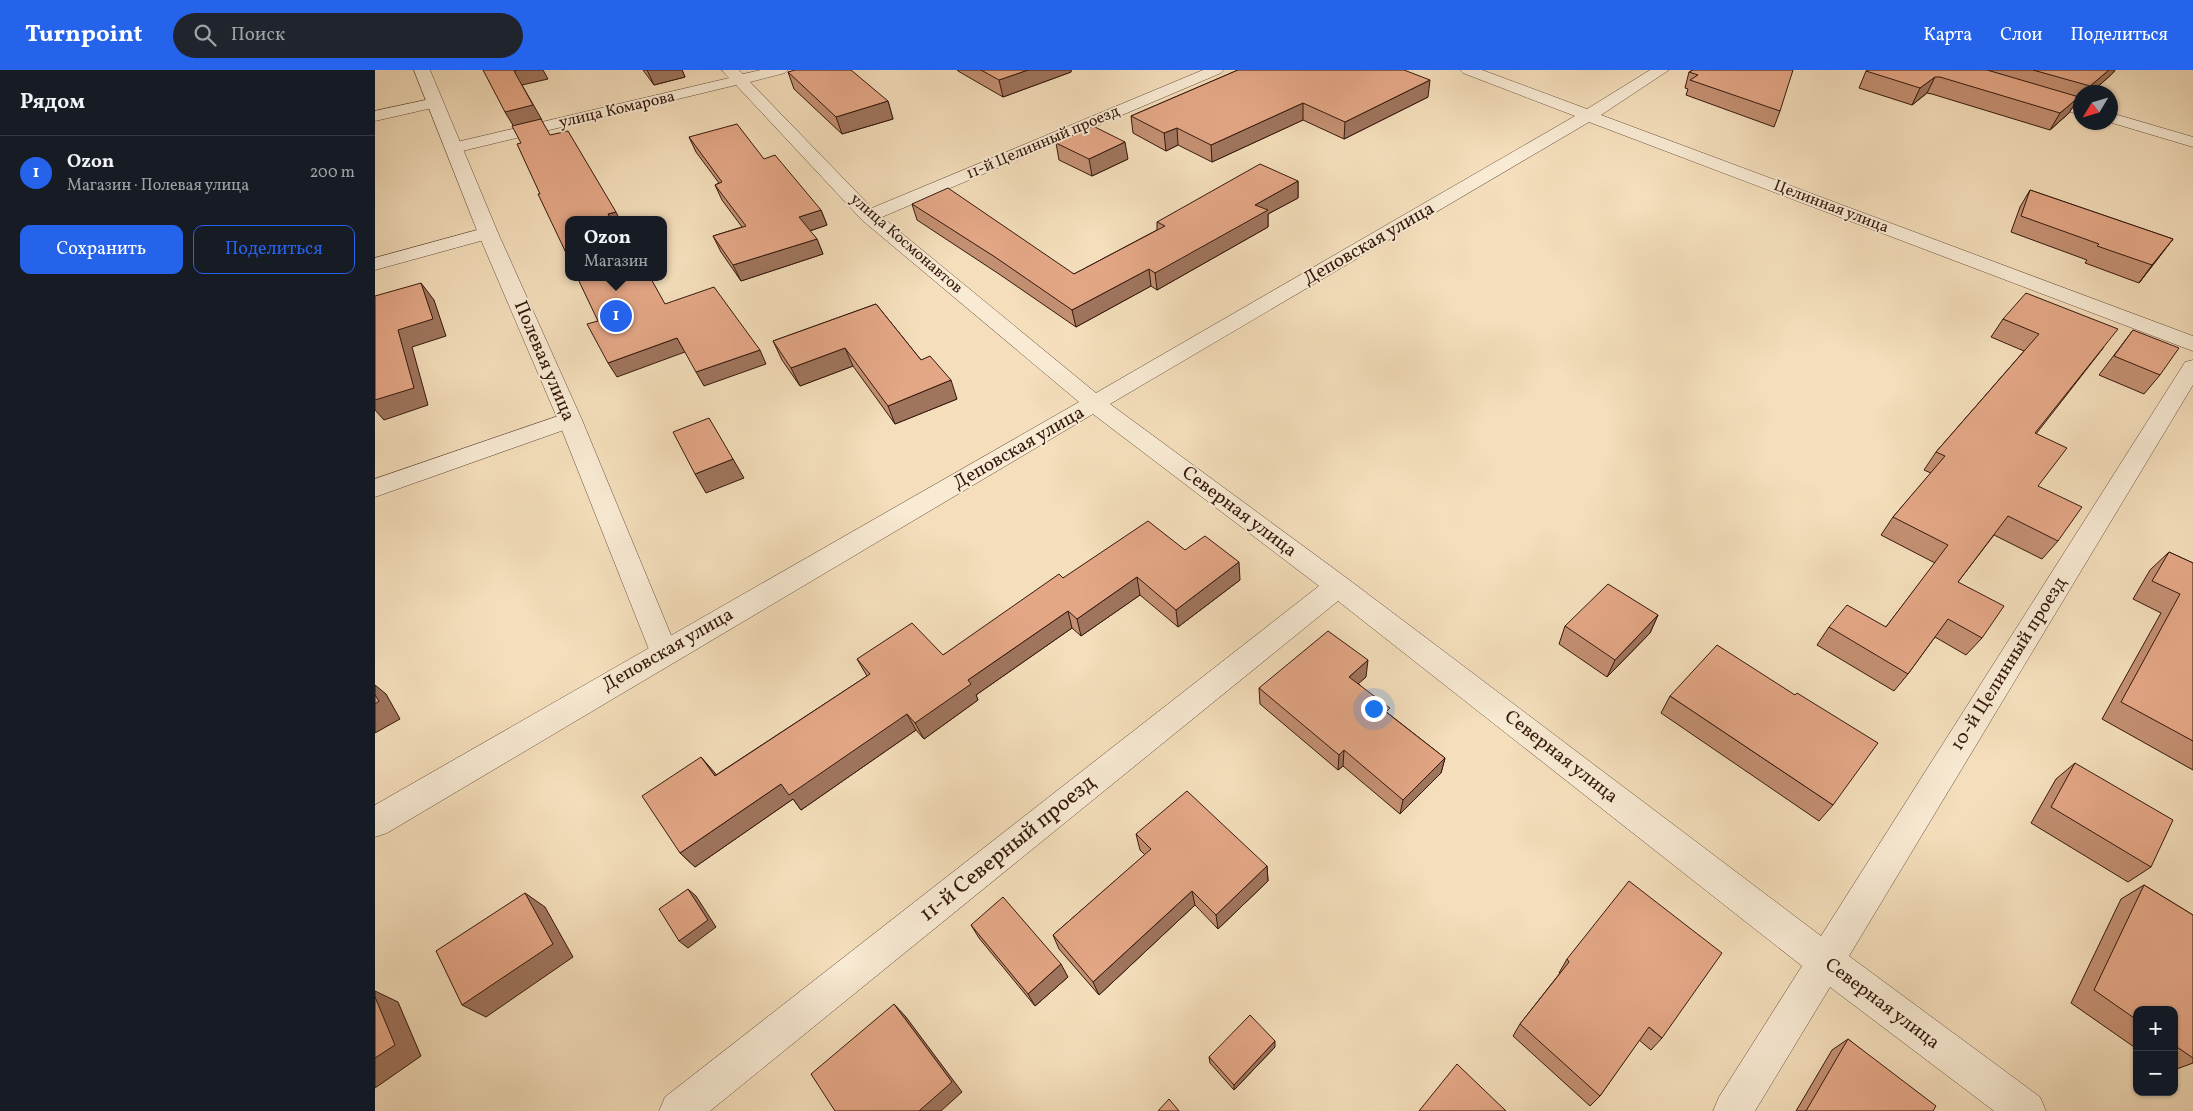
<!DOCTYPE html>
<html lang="ru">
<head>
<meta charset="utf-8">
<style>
	:root { --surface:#171b24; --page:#20242c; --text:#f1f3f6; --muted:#9ea1a6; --line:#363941; --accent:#2563eb }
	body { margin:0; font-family:Vollkorn,serif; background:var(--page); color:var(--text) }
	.controls { position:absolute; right:15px; bottom:15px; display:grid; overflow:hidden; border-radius:10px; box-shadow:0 1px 4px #0004 }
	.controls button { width:45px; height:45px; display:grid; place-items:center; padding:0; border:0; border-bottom:1px solid var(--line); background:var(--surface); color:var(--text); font:25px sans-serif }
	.compass { position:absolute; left:1698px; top:15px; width:45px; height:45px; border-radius:50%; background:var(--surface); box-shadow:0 1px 4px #0004; rotate:232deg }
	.you { position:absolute; left:998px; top:638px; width:18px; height:18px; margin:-12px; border:4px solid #fff; border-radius:50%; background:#1a73e8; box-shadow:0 0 0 8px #1a73e833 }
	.badge { display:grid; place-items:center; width:32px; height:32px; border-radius:50%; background:var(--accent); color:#fff; font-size:16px; font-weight:700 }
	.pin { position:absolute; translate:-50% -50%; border:2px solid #fff; box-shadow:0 1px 5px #0006 }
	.popup { position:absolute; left:190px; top:146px; width:102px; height:65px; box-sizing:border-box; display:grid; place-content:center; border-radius:10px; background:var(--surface); filter:drop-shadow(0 1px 4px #0005); font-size:16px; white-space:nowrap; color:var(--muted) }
	.popup b { font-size:19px; color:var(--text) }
	.popup::after { content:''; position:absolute; left:50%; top:100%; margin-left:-10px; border:10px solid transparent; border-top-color:var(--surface) }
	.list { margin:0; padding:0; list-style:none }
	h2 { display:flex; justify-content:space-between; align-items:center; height:65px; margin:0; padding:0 20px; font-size:21px }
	h2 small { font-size:16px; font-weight:400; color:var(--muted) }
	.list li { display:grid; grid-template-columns:32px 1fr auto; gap:15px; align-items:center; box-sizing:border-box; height:75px; padding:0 20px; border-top:1px solid var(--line) }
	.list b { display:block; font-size:19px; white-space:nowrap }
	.list p { margin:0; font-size:16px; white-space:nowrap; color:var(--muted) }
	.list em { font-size:16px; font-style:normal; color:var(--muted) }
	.actions { display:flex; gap:10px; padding:15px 20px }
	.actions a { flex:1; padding:11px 0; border:1px solid var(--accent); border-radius:10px; text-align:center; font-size:18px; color:var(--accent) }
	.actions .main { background:var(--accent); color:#fff }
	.icon { flex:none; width:28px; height:28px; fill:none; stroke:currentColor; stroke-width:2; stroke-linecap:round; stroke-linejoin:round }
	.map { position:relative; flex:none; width:1818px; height:1041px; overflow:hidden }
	header { display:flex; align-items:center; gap:30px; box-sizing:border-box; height:70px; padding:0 25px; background:var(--accent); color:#fff }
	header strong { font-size:24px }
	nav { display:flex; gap:28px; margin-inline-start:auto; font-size:18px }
	.search { width:350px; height:45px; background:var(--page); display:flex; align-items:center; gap:12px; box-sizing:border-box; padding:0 18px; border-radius:28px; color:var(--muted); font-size:19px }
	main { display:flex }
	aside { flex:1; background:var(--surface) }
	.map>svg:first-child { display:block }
</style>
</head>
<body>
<header>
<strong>Turnpoint</strong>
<div class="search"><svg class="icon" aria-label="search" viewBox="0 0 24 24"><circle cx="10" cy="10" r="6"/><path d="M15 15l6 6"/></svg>Поиск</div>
<nav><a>Карта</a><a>Слои</a><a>Поделиться</a></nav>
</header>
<main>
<aside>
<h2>Рядом<small></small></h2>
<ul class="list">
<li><span class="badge">1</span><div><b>Ozon</b><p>Магазин · Полевая улица</p></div><em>200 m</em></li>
</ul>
<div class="actions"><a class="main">Сохранить</a><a>Поделиться</a></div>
</aside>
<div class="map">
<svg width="1818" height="1041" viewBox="0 0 1818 1041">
	<rect width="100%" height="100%" fill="#f4debb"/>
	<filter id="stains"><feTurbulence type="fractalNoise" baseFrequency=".004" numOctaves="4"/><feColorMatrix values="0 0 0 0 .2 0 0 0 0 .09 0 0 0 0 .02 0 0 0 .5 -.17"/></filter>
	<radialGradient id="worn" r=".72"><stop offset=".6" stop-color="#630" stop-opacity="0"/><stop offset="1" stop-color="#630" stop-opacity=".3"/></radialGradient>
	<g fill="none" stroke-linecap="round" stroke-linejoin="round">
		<defs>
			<path id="minor" d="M 347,0 L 364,0 L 368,4 L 386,0 L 413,0 L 410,3 L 375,12 L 497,138 L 828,0 L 849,0 L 846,3 L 507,147 L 721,323 L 1200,46 L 1088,3 L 1085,0 L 1107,0 L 1212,39 L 1275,0 L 1294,0 L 1226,45 L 1818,266 L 1818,281 L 1214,52 L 735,334 L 973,509 L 1446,866 L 1807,297 L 1810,292 L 1818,290 L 1818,315 L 1474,886 L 1665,1027 L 1671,1041 L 1619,1041 L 1455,917 L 1380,1041 L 1338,1041 L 1344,1027 L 1427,896 L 963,531 L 335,1041 L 284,1041 L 290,1027 L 944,516 L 718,344 L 12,763 L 0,767 L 0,735 L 704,332 L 487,150 L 361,15 L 79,83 L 73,82 L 70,78 L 73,74 L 354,8 Z
				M 1661,22 L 1706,35 L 1706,45 L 1655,30 L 1653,27 L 1655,24 Z
				M 60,28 L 66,30 L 68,33 L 66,36 L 0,51 L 0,41 Z
				M 1736,43 L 1818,67 L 1818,77 L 1734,52 L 1736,52 Z
				M 113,157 L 120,159 L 123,163 L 120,167 L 0,200 L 0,188 Z
				M 195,342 L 203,345 L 207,350 L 203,355 L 0,427 L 0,409 Z"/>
			<path id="tertiary" d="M 39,0 L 55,0 L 123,163 L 207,350 L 303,582 L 299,590 L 289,594 L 279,590 L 275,582 L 183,350 L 103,163 Z"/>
		</defs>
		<use href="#minor" stroke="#654a38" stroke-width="1"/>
		<use href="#tertiary" stroke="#654a38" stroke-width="1"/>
		<use href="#minor" fill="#f8ead3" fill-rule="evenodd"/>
		<use href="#tertiary" fill="#f8ead3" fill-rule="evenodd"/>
	</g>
	<path fill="#c49073" stroke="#35180d" d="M 268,0 L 307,0 L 310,7 L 279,15 Z
		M 582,0 L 696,0 L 696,2 L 628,27 L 583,1 Z
		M 863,0 L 1053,27 L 969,69 L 928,50 L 837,92 L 803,75 L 791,81 L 758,63 L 756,46 Z
		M 1318,0 L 1405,41 L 1399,57 L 1311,25 L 1313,19 L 1310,18 L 1314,2 Z
		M 1493,0 L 1740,0 L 1738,3 L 1717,22 L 1706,22 L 1706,33 L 1701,32 L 1694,43 L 1675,60 L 1557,24 L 1552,23 L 1537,35 L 1484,18 L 1491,1 Z
		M 413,2 L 513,31 L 518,49 L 467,64 L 419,19 Z
		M 314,67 L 389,89 L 446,140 L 452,155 L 435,161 L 442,169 L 448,184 L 366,211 L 346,182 L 338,166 L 367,157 L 347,130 L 340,115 L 344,113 L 321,82 Z
		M 681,73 L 753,89 L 717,106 L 684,90 Z
		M 923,111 L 923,128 L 893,144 L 893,157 L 782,220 L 776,216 L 701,257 L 624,204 L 542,150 L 537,134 L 699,204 L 782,160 L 782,152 Z
		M 1655,120 L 1798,169 L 1764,213 L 1710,193 L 1712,190 L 1636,162 L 1645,137 Z
		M 501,234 L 546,290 L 582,329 L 520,354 L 478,296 L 425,316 L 407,290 L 398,271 Z
		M 1628,249 L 1729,277 L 1661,364 L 1663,416 L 1683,471 L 1667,489 L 1619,465 L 1583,512 L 1607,568 L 1591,585 L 1560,567 L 1533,604 L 1519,621 L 1442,575 L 1454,557 L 1511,557 L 1560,493 L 1506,465 L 1518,447 L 1556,403 L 1549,400 L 1561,382 L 1649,281 L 1616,267 Z
		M 1758,260 L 1785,305 L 1769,324 L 1724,305 Z
		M 810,480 L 865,510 L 803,557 L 765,525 L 706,566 L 697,558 L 601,625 L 603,630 L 549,669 L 541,660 L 426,740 L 418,729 L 320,797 L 305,783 L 341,705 L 492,606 L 482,589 L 568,585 L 688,508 Z
		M 1794,482 L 1818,493 L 1818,700 L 1727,649 L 1786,543 L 1758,529 L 1775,500 Z
		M 1283,545 L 1275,563 L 1232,607 L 1184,574 L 1190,556 Z
		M 991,607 L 983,613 L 1014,644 L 1070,688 L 1066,703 L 1025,744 L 968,696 L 963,700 L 885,634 L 884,618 Z
		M 1295,626 L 1458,735 L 1444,751 L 1286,643 Z
		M 1700,693 L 1776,797 L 1753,812 L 1656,753 L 1681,709 Z
		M 761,764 L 892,796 L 893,811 L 843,859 L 820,835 L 724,925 L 684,879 L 678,865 L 770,785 L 765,780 Z
		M 1769,815 L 1818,845 L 1818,993 L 1799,1000 L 1799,940 L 1762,940 L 1762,979 L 1696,933 L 1746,829 Z
		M 596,855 L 693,907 L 660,936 L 604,868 Z
		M 1192,889 L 1287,968 L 1276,980 L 1264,970 L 1225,1026 L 1215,1036 L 1138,966 L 1145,954 L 1185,903 L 1184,903 Z
		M 1473,969 L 1558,1041 L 1421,1041 L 1457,980 Z
		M 900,977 L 859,1020 L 835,993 L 834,987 Z"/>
	<path fill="#a0755e" stroke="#35180d" d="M 142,0 L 168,0 L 173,9 L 147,15 L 167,50 L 139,57 L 130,42 L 139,1 Z
		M 272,0 L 307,0 L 310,7 L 279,15 Z
		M 653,0 L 696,0 L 696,2 L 628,27 L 624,10 Z
		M 1734,0 L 1740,0 L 1738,3 L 1717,22 L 1712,22 L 1715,16 Z
		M 1560,7 L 1552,23 L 1537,35 L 1545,18 Z
		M 1055,10 L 1053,27 L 969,69 L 970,52 Z
		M 1704,27 L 1694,43 L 1675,60 L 1685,43 Z
		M 513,31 L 518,49 L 467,64 L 461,47 Z
		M 928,33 L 928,50 L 837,92 L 836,75 Z
		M 802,58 L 803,75 L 791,81 L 789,63 Z
		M 750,72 L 753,89 L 717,106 L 714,89 Z
		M 923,111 L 923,128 L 893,144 L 893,157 L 782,220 L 780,203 L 880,135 Z
		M 446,140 L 452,155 L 431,162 L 424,147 Z
		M 241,142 L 245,150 L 236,150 L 233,144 Z
		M 442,169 L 448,184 L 366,211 L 358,195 Z
		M 1798,169 L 1785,186 L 1764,213 L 1777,195 Z
		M 774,199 L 776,216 L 701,257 L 697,240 Z
		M 46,213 L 59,230 L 71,266 L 37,277 L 53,335 L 9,350 L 0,340 L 0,330 L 23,260 Z
		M 302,268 L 310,282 L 242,307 L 233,293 Z
		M 470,278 L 478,296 L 425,316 L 416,298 Z
		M 385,280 L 391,294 L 329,316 L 321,302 Z
		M 576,310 L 582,329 L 520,354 L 513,336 Z
		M 358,389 L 369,408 L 331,423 L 320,404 Z
		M 864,492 L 865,510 L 803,557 L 801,540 Z
		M 762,507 L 765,525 L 706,566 L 702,549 Z
		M 693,541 L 697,558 L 601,625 L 603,630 L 549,669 L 540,653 L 593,610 Z
		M 1283,545 L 1275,563 L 1232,607 L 1240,590 Z
		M 993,590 L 991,607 L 973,623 L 974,607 Z
		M 0,615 L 11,624 L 25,649 L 0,663 Z
		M 532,644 L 541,660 L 426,740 L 418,729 L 320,797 L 305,783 L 406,714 Z
		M 969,680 L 968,696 L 963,700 L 964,685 Z
		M 326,687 L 340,703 L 354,721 L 340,706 Z
		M 1070,688 L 1066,703 L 1025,744 L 1028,730 Z
		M 892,796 L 893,811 L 843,859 L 841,845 Z
		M 313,819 L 321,826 L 341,857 L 313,878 L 304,871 Z
		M 817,821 L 820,835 L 724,925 L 718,912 Z
		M 150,823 L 170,837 L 198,887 L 111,947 L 87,935 Z
		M 686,894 L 693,907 L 660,936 L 653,924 Z
		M 0,921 L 23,932 L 46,986 L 0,1018 Z
		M 519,934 L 531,947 L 587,1022 L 566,1041 L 544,1041 Z
		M 900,971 L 900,977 L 859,1020 L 859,1015 Z"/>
	<path fill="#e4a786" stroke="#35180d" d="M 108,0 L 142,0 L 139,1 L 158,35 L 130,42 Z
		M 420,0 L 476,0 L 513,31 L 461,47 L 413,2 Z
		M 606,0 L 653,0 L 624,10 Z
		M 863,0 L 1029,0 L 1055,10 L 970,52 L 928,33 L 836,75 L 802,58 L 789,63 L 756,46 Z
		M 1318,0 L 1418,0 L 1405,41 L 1315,10 L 1323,5 L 1314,2 Z
		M 1493,0 L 1612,0 L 1704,27 L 1685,43 L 1565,7 L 1560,7 L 1545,18 L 1491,1 Z
		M 1658,0 L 1734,0 L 1715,16 Z
		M 166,49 L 175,65 L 193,61 L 241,142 L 233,144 L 236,150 L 194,150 L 194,189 L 163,124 L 165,124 L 142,74 L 146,73 L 137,56 Z
		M 362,54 L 389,89 L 400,85 L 446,140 L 424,147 L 442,169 L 358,195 L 338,166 L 371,156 L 340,115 L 347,112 L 314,67 Z
		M 718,56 L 750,72 L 714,89 L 681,73 Z
		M 885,94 L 923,111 L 880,135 L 893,140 L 780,203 L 774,199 L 697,240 L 620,187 L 537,134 L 573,118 L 699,204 L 790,156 L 782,152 Z
		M 1655,120 L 1798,169 L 1777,195 L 1722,176 L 1724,174 L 1646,146 Z
		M 202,207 L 275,207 L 290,234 L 339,217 L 385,280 L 321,302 L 302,268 L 233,293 L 212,254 L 223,251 Z
		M 46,213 L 58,249 L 23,260 L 39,318 L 0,330 L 0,226 Z
		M 1651,223 L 1743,259 L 1660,363 L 1692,378 L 1663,416 L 1707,437 L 1683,471 L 1633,446 L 1583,512 L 1629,536 L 1607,568 L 1573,549 L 1533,604 L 1454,557 L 1472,535 L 1511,557 L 1573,475 L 1518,447 L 1570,386 L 1561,382 L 1664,264 L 1628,249 Z
		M 501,234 L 546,290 L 555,286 L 576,310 L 513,336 L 470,278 L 416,298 L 398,271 Z
		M 1758,260 L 1804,278 L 1785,305 L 1739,286 Z
		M 334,348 L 358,389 L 320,404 L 298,362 Z
		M 773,451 L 810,480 L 830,466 L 864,492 L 801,540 L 762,507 L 702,549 L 693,541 L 593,610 L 596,614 L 540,653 L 532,644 L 414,725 L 406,714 L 305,783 L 267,726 L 326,687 L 340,706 L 495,604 L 482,589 L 537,553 L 568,585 L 684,504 L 688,508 Z
		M 1794,482 L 1818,493 L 1818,671 L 1746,632 L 1805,524 L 1777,511 Z
		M 1233,514 L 1283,545 L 1240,590 L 1190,556 Z
		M 953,561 L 993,590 L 974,607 L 1015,638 L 1011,642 L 1070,688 L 1028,730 L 969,680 L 964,685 L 884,618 Z
		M 1342,575 L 1420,625 L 1422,623 L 1503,673 L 1458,735 L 1295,626 Z
		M 0,625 L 4,631 L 0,634 Z
		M 1700,693 L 1798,750 L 1776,797 L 1676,737 Z
		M 812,721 L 892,796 L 841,845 L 817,821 L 718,912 L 678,865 L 776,779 L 761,764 Z
		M 1254,811 L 1347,883 L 1287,968 L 1274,957 L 1225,1026 L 1145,954 L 1194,892 L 1192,889 Z
		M 1769,815 L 1818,845 L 1818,988 L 1799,975 L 1799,940 L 1762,940 L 1762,950 L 1719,920 Z
		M 313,819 L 333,850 L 304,871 L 284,839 Z
		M 150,823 L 178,874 L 87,935 L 61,881 Z
		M 628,827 L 686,894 L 653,924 L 596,855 Z
		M 0,927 L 20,975 L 0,988 Z
		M 519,934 L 577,1012 L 544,1041 L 460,1041 L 436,1004 Z
		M 875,945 L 900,971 L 859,1015 L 834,987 Z
		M 1473,969 L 1561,1036 L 1558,1041 L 1431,1041 Z
		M 1082,994 L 1131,1041 L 1044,1041 Z
		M 794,1029 L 804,1041 L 783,1041 Z"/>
	<g text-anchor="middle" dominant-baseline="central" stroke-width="4" stroke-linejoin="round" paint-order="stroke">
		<g font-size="16" fill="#35180d" stroke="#f8ead3">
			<text transform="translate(242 40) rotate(-13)">улица Комарова</text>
			<text transform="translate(668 73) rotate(-23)">11-й Целинный проезд</text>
			<text transform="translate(1456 137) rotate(21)">Целинная улица</text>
			<text transform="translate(531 174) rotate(41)">улица Космонавтов</text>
		</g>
		<g font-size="19" fill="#35180d" stroke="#f8ead3">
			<text transform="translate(994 174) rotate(-30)">Деповская улица</text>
			<text transform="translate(169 291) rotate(67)">Полевая улица</text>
			<text transform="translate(644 378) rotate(-30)">Деповская улица</text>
			<text transform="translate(864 442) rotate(37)">Северная улица</text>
			<text transform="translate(293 580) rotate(-30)">Деповская улица</text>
			<text transform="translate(1634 594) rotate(-58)">10-й Целинный проезд</text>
			<text transform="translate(1186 687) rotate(38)">Северная улица</text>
			<text transform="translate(1507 934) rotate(37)">Северная улица</text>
		</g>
		<g font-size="22" fill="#35180d" stroke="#f8ead3">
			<text transform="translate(633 779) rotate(-39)">11-й Северный проезд</text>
		</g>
	</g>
	<rect width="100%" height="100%" filter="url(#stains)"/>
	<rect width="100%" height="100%" fill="url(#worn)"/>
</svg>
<div class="controls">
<button>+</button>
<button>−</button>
</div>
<svg class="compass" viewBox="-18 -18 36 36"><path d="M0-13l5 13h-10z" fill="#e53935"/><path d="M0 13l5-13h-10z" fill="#9ea1a6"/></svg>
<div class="you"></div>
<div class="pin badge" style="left:241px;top:246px">1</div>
<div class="popup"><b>Ozon</b>Магазин</div>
</div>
</main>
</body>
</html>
